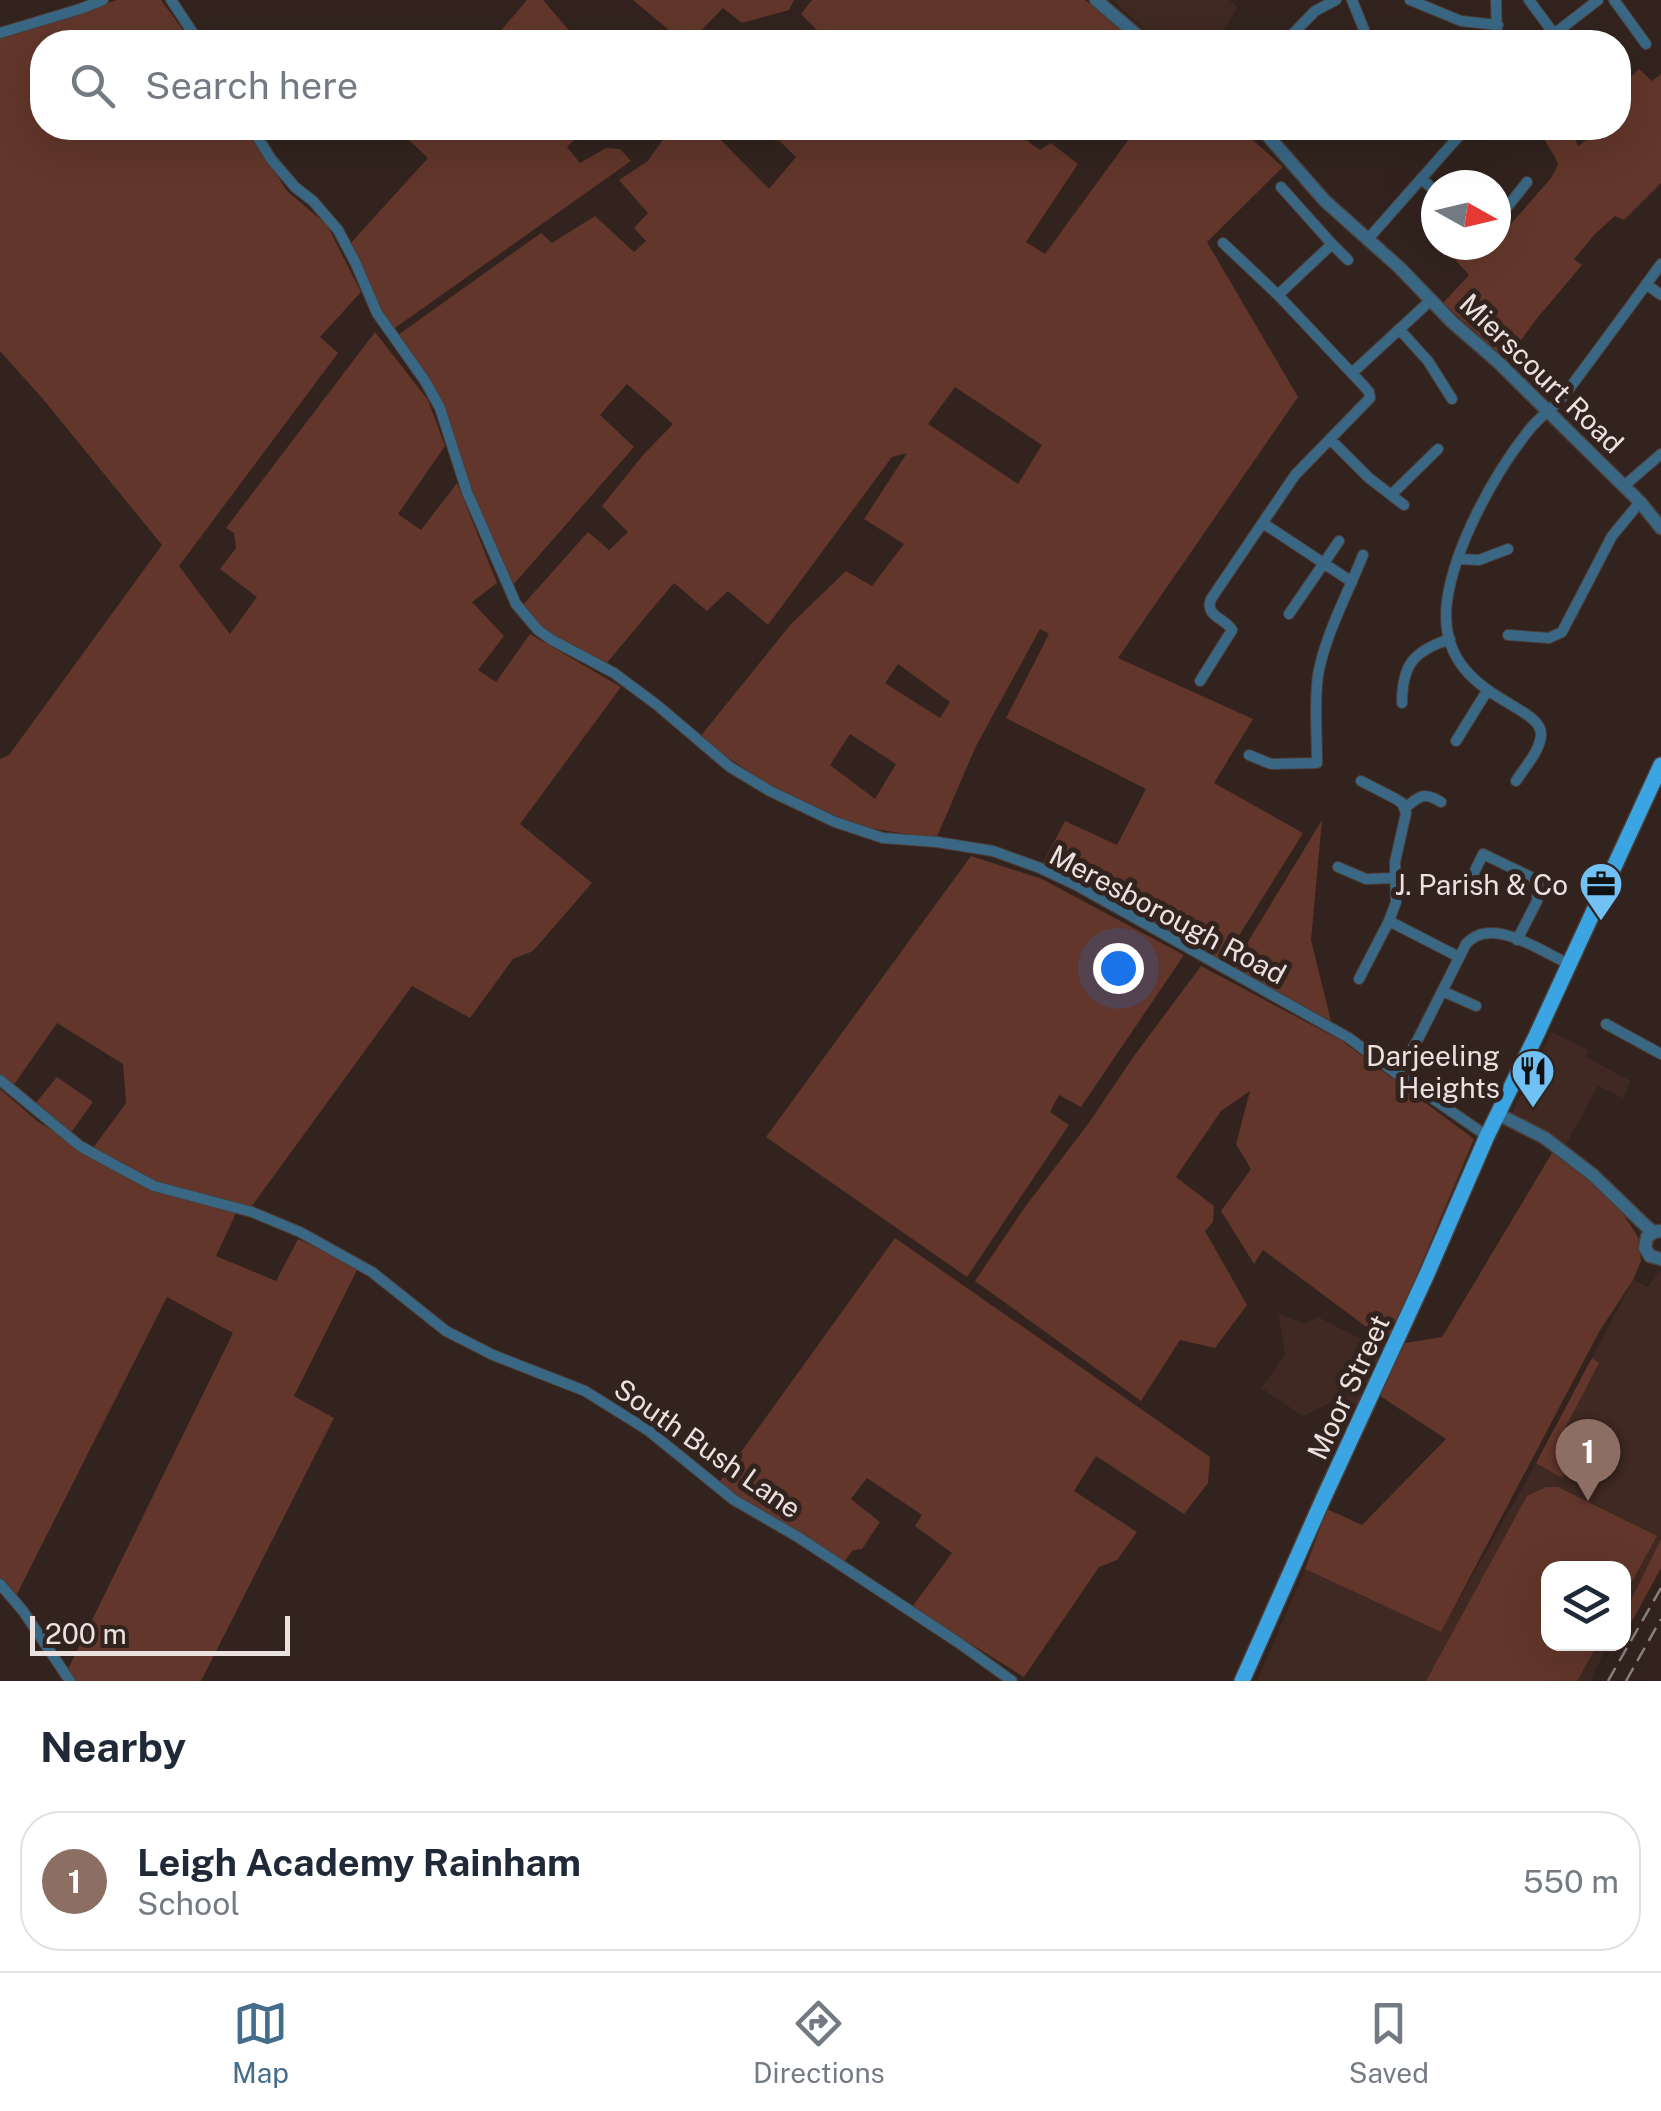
<!DOCTYPE html>
<html lang="en">
<head>
<meta charset="utf-8">
<style>
	:root { --surface:#fff; --page:#f6f6f7; --text:#1f2937; --muted:#747a83; --line:#e0e1e3; --accent:#446d8c }
	body { margin:0; font-family:"Public Sans",sans-serif; background:var(--page); color:var(--text) }
	.controls { position:absolute; right:30px; bottom:30px; display:grid; overflow:hidden; border-radius:20px; box-shadow:0 10px 40px #0002 }
	.controls button { width:90px; height:90px; display:grid; place-items:center; padding:0; border:0; border-bottom:2px solid var(--line); background:var(--surface); color:var(--text); font:50px sans-serif }
	.compass { position:absolute; left:1421px; top:170px; width:90px; height:90px; border-radius:50%; background:var(--surface); box-shadow:0 10px 40px #0002; rotate:98deg }
	.scale { position:absolute; left:30px; bottom:25px; width:260px; box-sizing:border-box; padding-left:10px; border:5px solid #ebe1de; border-top:0; font-size:28px; line-height:35px; white-space:nowrap; color:#ebe1de; -webkit-text-stroke:8px #32231e; paint-order:stroke }
	.you { position:absolute; left:1118px; top:968px; width:35px; height:35px; margin:-25px; border:8px solid #fff; border-radius:50%; background:#1a73e8; box-shadow:0 0 0 15px #1a73e833 }
	.badge { display:grid; place-items:center; width:65px; height:65px; border-radius:50%; background:var(--accent); color:#fff; font-size:32px; font-weight:700 }
	.pin { position:absolute; translate:-50% -82px; filter:drop-shadow(0 2px 5px #0008) }
	.pin::after { content:''; position:absolute; top:52px; width:35px; height:30px; background:inherit; clip-path:polygon(0 0,100% 0,50% 100%) }
	.list { margin:0; padding:0; list-style:none }
	h2 { display:flex; justify-content:space-between; align-items:center; height:130px; margin:0; padding:0 40px; font-size:42px }
	h2 small { font-size:32px; font-weight:400; color:var(--muted) }
	.list li { display:grid; grid-template-columns:65px 1fr auto; gap:30px; align-items:center; box-sizing:border-box; height:140px; margin:0 20px 20px; padding:0 20px; border:2px solid var(--line); border-radius:40px }
	.list b { display:block; font-size:38px; white-space:nowrap }
	.list p { margin:0; font-size:32px; white-space:nowrap; color:var(--muted) }
	.list em { font-size:32px; font-style:normal; color:var(--muted) }
	.icon { flex:none; width:55px; height:55px; fill:none; stroke:currentColor; stroke-width:2; stroke-linecap:round; stroke-linejoin:round }
	.map { position:relative; flex:none; width:1661px; height:1681px; overflow:hidden }
	.search { position:absolute; background:var(--surface); box-shadow:0 10px 40px #0002; left:30px; right:30px; top:30px; height:110px; display:flex; align-items:center; gap:25px; box-sizing:border-box; padding:0 35px; border-radius:40px; color:var(--muted); font-size:38px }
	.sheet { height:290px; background:var(--surface) }
	nav { display:flex; justify-content:space-around; align-items:center; box-sizing:border-box; height:140px; border-top:2px solid var(--line); background:var(--surface); font-size:28px; color:var(--muted) }
	nav a { display:grid; justify-items:center; gap:5px }
	nav .on { color:var(--accent) }
	.map>svg:first-child { display:block }
</style>
</head>
<body>
<div class="map">
<svg width="1661" height="1681" viewBox="0 0 1661 1681">
	<rect width="100%" height="100%" fill="#32231e"/>
	<path fill="#3f2922" d="M 1112,0 L 1229,0 L 1238,7 L 1216,42 L 1159,42 Z
		M 1551,1032 L 1589,1050 L 1585,1056 L 1630,1081 L 1623,1098 L 1598,1086 L 1564,1148 L 1512,1113 Z
		M 1661,1270 L 1661,1539 L 1624,1614 L 1624,1568 L 1548,1568 L 1548,1644 L 1608,1644 L 1590,1681 L 1257,1681 L 1305,1569 L 1441,1631 L 1536,1463 L 1633,1280 L 1648,1287 Z
		M 1278,1313 L 1304,1324 L 1318,1317 L 1383,1350 L 1354,1413 L 1333,1401 L 1303,1416 L 1261,1388 L 1285,1355 Z"/>
	<path fill="#62362a" fill-rule="evenodd" d="M 117,0 L 161,0 L 192,42 L 42,42 L 42,128 L 247,128 L 287,191 L 327,225 L 361,292 L 320,337 L 338,353 L 179,566 L 230,634 L 257,597 L 220,569 L 236,548 L 234,533 L 226,528 L 375,332 L 428,400 L 445,446 L 398,514 L 421,530 L 457,483 L 497,583 L 472,602 L 504,636 L 478,670 L 496,682 L 530,634 L 621,687 L 520,824 L 592,883 L 533,951 L 513,959 L 470,1018 L 412,986 L 251,1207 L 156,1182 L 93,1148 L 126,1103 L 123,1064 L 57,1023 L 13,1086 L 0,1076 L 0,759 L 9,755 L 162,545 L 43,399 L 0,351 L 0,39 Z
		M 527,0 L 543,0 L 579,42 L 491,42 Z
		M 633,0 L 794,0 L 789,10 L 742,23 L 723,8 L 690,42 L 683,42 Z
		M 812,0 L 1085,0 L 1136,42 L 829,42 L 801,14 Z
		M 1639,69 L 1652,81 L 1661,74 L 1661,183 L 1624,220 L 1615,216 L 1595,234 L 1574,259 L 1582,265 L 1534,322 L 1507,360 L 1443,303 L 1469,275 L 1451,255 L 1457,248 L 1454,245 L 1467,245 L 1481,258 L 1492,245 L 1496,245 L 1496,241 L 1551,178 L 1558,165 C 1555,152 1542,143 1544,130 L 1554,132 L 1564,141 L 1568,128 C 1579,130 1573,141 1579,146 L 1601,128 L 1618,128 L 1622,95 L 1628,89 L 1624,83 Z
		M 419,128 L 585,128 L 567,147 L 580,163 L 606,148 L 620,149 L 631,161 L 392,330 L 381,314 L 349,245 L 428,158 L 409,140 Z
		M 671,128 L 725,128 L 717,136 L 769,189 L 796,157 L 766,128 L 1024,128 L 1019,135 L 1040,150 L 1051,143 L 1078,164 L 1026,242 L 1045,254 L 1137,128 L 1239,128 L 1283,167 L 1207,242 L 1298,397 L 1118,658 L 1253,719 L 1214,783 L 1303,833 L 1222,963 L 1095,890 L 1042,865 L 1065,821 L 1117,845 L 1146,789 L 1006,718 L 1049,634 L 1040,629 L 976,746 L 936,839 L 857,826 L 763,781 L 699,738 L 791,624 L 846,571 L 872,586 L 904,544 L 864,519 L 907,453 L 892,457 L 768,625 L 728,591 L 707,611 L 674,583 L 605,665 L 542,630 L 522,606 L 588,532 L 609,550 L 628,532 L 602,506 L 643,455 L 673,424 L 627,384 L 600,415 L 634,447 L 513,585 L 465,474 L 444,406 L 398,335 L 541,233 L 552,243 L 595,216 L 634,252 L 646,241 L 634,228 L 648,213 L 619,180 L 648,161 ZM 955,387 L 1042,445 L 1018,484 L 928,424 ZM 898,664 L 950,702 L 940,718 L 885,683 ZM 850,734 L 896,764 L 875,799 L 830,765 Z
		M 1322,820 L 1311,940 L 1331,1021 L 1232,968 Z
		M 971,856 L 1042,879 L 1184,955 L 1081,1107 L 1059,1095 L 1050,1112 L 1069,1125 L 967,1277 L 766,1137 Z
		M 1201,966 L 1342,1041 L 1474,1139 L 1388,1343 L 1263,1250 L 1254,1264 L 1221,1211 L 1251,1169 L 1236,1144 L 1250,1091 L 1221,1111 L 1176,1177 L 1214,1206 L 1213,1222 L 1205,1231 L 1247,1305 L 1215,1348 L 1180,1340 L 1141,1401 L 975,1281 L 1025,1207 L 1088,1124 L 1134,1056 Z
		M 57,1077 L 93,1102 L 70,1134 L 34,1105 Z
		M 0,1089 L 37,1121 L 107,1165 L 237,1211 L 216,1256 L 276,1281 L 298,1239 L 358,1268 L 294,1396 L 334,1418 L 201,1681 L 76,1681 L 67,1671 L 233,1333 L 167,1297 L 16,1596 L 0,1578 Z
		M 1552,1153 L 1614,1200 L 1638,1237 L 1641,1261 L 1633,1280 L 1599,1332 L 1441,1632 L 1305,1569 L 1327,1509 L 1362,1525 L 1446,1439 L 1380,1396 L 1405,1343 L 1442,1337 Z
		M 895,1238 L 1210,1457 L 1208,1483 L 1184,1514 L 1096,1456 L 1074,1491 L 1137,1532 L 1117,1560 L 1099,1567 L 1024,1677 L 912,1607 L 952,1553 L 915,1526 L 922,1515 L 867,1478 L 851,1499 L 880,1522 L 862,1549 L 853,1550 L 842,1565 L 718,1484 Z
		M 1592,1358 L 1599,1363 L 1558,1442 L 1567,1470 L 1562,1478 L 1536,1463 Z
		M 1546,1487 L 1558,1487 L 1657,1536 L 1624,1596 L 1624,1568 L 1548,1568 L 1548,1644 L 1598,1644 L 1577,1681 L 1426,1681 L 1527,1496 Z
		M 1661,1539 L 1661,1568 L 1624,1636 L 1624,1614 Z"/>
	<g fill="none" stroke-linecap="round" stroke-linejoin="round">
		<defs>
			<path id="minor" d="M 171,0 L 199,42
				M 1352,0 L 1369,42
				M 1410,0 L 1461,21 L 1498,25
				M 1496,0 L 1497,42
				M 1529,0 L 1560,42
				M 1614,0 L 1646,44
				M 0,33 L 80,9 L 103,0
				M 1554,34 L 1598,0
				M 1285,42 L 1315,11 L 1336,0
				M 252,128 L 271,159 L 295,187 L 313,201 L 338,230 L 356,264 L 377,313 L 425,381 L 440,408 L 467,492 L 516,604 L 538,630 L 552,640 L 614,673 L 657,705 L 730,767 L 770,791 L 835,822 L 883,838 L 937,842 L 993,851 L 1040,868 L 1076,885 L 1349,1038 L 1397,1074 L 1487,1136
				M 1373,134 L 1374,128
				M 1422,179 L 1436,192
				M 1496,221 L 1527,182
				M 1368,239 L 1466,128
				M 1332,244 L 1348,260
				M 1646,284 L 1661,295
				M 1278,295 L 1332,244 L 1281,187
				M 1399,329 L 1428,361 L 1452,399
				M 1352,373 L 1431,300
				M 1331,440 L 1369,478 L 1404,505
				M 1624,486 L 1661,454
				M 1391,495 L 1438,449
				M 1263,523 L 1352,582
				M 1459,559 L 1479,560 L 1508,549
				M 1289,614 L 1339,541
				M 1508,635 L 1549,638 L 1562,632 L 1612,536 L 1640,502
				M 1200,681 L 1232,630 C 1225,618 1204,616 1211,599 L 1295,475 L 1370,398 L 1369,392 L 1363,385 L 1278,295 L 1223,243
				M 1402,703 C 1402,664 1414,651 1450,639
				M 1456,741 L 1487,691
				M 1249,755 L 1271,764 L 1317,763 C 1317,734 1314,704 1318,675 C 1325,635 1348,593 1363,555
				M 1361,781 L 1396,799 L 1402,803 L 1406,813 L 1395,862 L 1396,902 L 1389,921 L 1459,957
				M 1516,781 C 1524,768 1541,750 1541,734 C 1541,702 1435,696 1447,601 C 1455,545 1494,474 1529,430 C 1540,416 1555,407 1566,393 C 1598,350 1630,307 1661,264
				M 1405,808 C 1420,796 1423,791 1441,802
				M 1338,867 L 1366,879 L 1394,878
				M 1472,877 L 1483,854 L 1531,877 L 1538,885 L 1537,901 L 1517,940
				M 1359,979 L 1389,921
				M 1442,991 L 1476,1006
				M 1606,1024 L 1661,1054
				M 1397,1074 L 1418,1039 L 1466,944 C 1492,915 1540,951 1569,964
				M 0,1080 L 80,1146 L 122,1169 L 154,1186 L 252,1212 L 300,1232 L 372,1272 L 446,1331 L 493,1355 L 585,1391 L 649,1431 L 734,1500 L 798,1537 L 959,1643 L 1012,1681
				M 0,1584 L 23,1611 L 70,1681"/>
			<path id="tertiary" d="M 1096,0 L 1145,42
				M 1261,128 L 1325,201 L 1400,268 L 1452,322 L 1498,362 L 1640,502 L 1661,528
				M 1498,1114 L 1545,1138 L 1593,1175 L 1648,1228 L 1654,1232 L 1661,1231
				M 1654,1232 L 1647,1237 L 1645,1248 L 1650,1256 L 1661,1259"/>
			<path id="primary" d="M 1242,1681 L 1324,1497 L 1427,1274 L 1487,1136 L 1536,1036 L 1661,765"/>
		</defs>
		<use href="#minor" stroke="#4c3e39" stroke-width="12"/>
		<use href="#tertiary" stroke="#4c3e39" stroke-width="15"/>
		<use href="#primary" stroke="#4c3e39" stroke-width="18"/>
		<use href="#minor" stroke="#396784" stroke-width="10"/>
		<use href="#tertiary" stroke="#396784" stroke-width="12"/>
		<use href="#primary" stroke="#3ba5e3" stroke-width="15"/>
		<path stroke="#8d817d" stroke-width="2.5" stroke-dasharray="15 8" stroke-linecap="butt" d="M 1608,1681 L 1661,1588
			M 1626,1681 L 1661,1619"/>
	</g>
	<defs>
		<symbol id="office-pin" viewBox="-11 -11 22 30"><path d="M0 17L-7.5 6A9.5 9.5 0 1 1 7.5 6Z" fill="#71c1f5" stroke="#32231e"/><path d="M-6-3h4V-5.5h4V-3h4V5H-6ZM-1-4.5V-3h2v-1.5ZM-6 0V1H6V0Z" fill="#111"/></symbol>
		<symbol id="restaurant-pin" viewBox="-11 -11 22 30"><path d="M0 17L-7.5 6A9.5 9.5 0 1 1 7.5 6Z" fill="#71c1f5" stroke="#32231e"/><path d="M-5-6h1v4h1v-4h1v4h1v-4h1v5L-1.5 .5V6h-2V.5L-5-1ZM5-6V6H3V1.5H1.5Q1.5-4 5-6Z" fill="#111"/></symbol>
	</defs>
	<g fill-rule="evenodd">
		<use href="#office-pin" x="1576" y="859" width="50" height="68"/>
		<use href="#restaurant-pin" x="1508" y="1046" width="50" height="68"/>
	</g>
	<g text-anchor="middle" dominant-baseline="central" stroke-width="10" stroke-linejoin="round" paint-order="stroke">
		<g font-size="28" fill="#ebe1de" stroke="#32231e">
			<text transform="translate(1542 373) rotate(44)">Mierscourt Road</text>
			<text transform="translate(1168 914) rotate(28)">Meresborough Road</text>
			<text transform="translate(1348 1387) rotate(-65)">Moor Street</text>
			<text transform="translate(708 1448) rotate(35)">South Bush Lane</text>
		</g>
		<g font-size="28" fill="#ebe1de" stroke="#32231e" text-anchor="end">
			<text x="1568" y="884">J. Parish &amp; Co</text>
			<text x="1500" y="1055">Darjeeling<tspan x="1500" dy="32">Heights</tspan></text>
		</g>
	</g>
</svg>
<div class="controls">
<button><svg class="icon" aria-label="layers" viewBox="0 0 24 24"><path d="M12 4l9 5-9 5-9-5zM3 14l9 5 9-5"/></svg></button>
</div>
<svg class="compass" viewBox="-18 -18 36 36"><path d="M0-13l5 13h-10z" fill="#e53935"/><path d="M0 13l5-13h-10z" fill="#747a83"/></svg>
<div class="scale">200 m</div>
<div class="you"></div>
<div class="pin badge" style="left:1588px;top:1501px;background:#8d6e63">1</div>
<div class="search"><svg class="icon" aria-label="search" viewBox="0 0 24 24"><circle cx="10" cy="10" r="6"/><path d="M15 15l6 6"/></svg>Search here</div>
</div>
<section class="sheet">
<h2>Nearby<small></small></h2>
<ul class="list">
<li><span class="badge" style="background:#8d6e63">1</span><div><b>Leigh Academy Rainham</b><p>School</p></div><em>550 m</em></li>
</ul>
</section>
<nav>
<a class="on"><svg class="icon" aria-label="map" viewBox="0 0 24 24"><path d="M3 6l6-2 6 2 6-2v14l-6 2-6-2-6 2zM9 4v14M15 6v14"/></svg>Map</a>
<a><svg class="icon" aria-label="directions" viewBox="0 0 24 24"><path d="M12 3l9 9-9 9-9-9zM9 14v-3h6M13 9l2 2-2 2"/></svg>Directions</a>
<a><svg class="icon" aria-label="saved" viewBox="0 0 24 24"><path d="M7 4h10v16l-5-4-5 4z"/></svg>Saved</a>
</nav>
</body>
</html>
